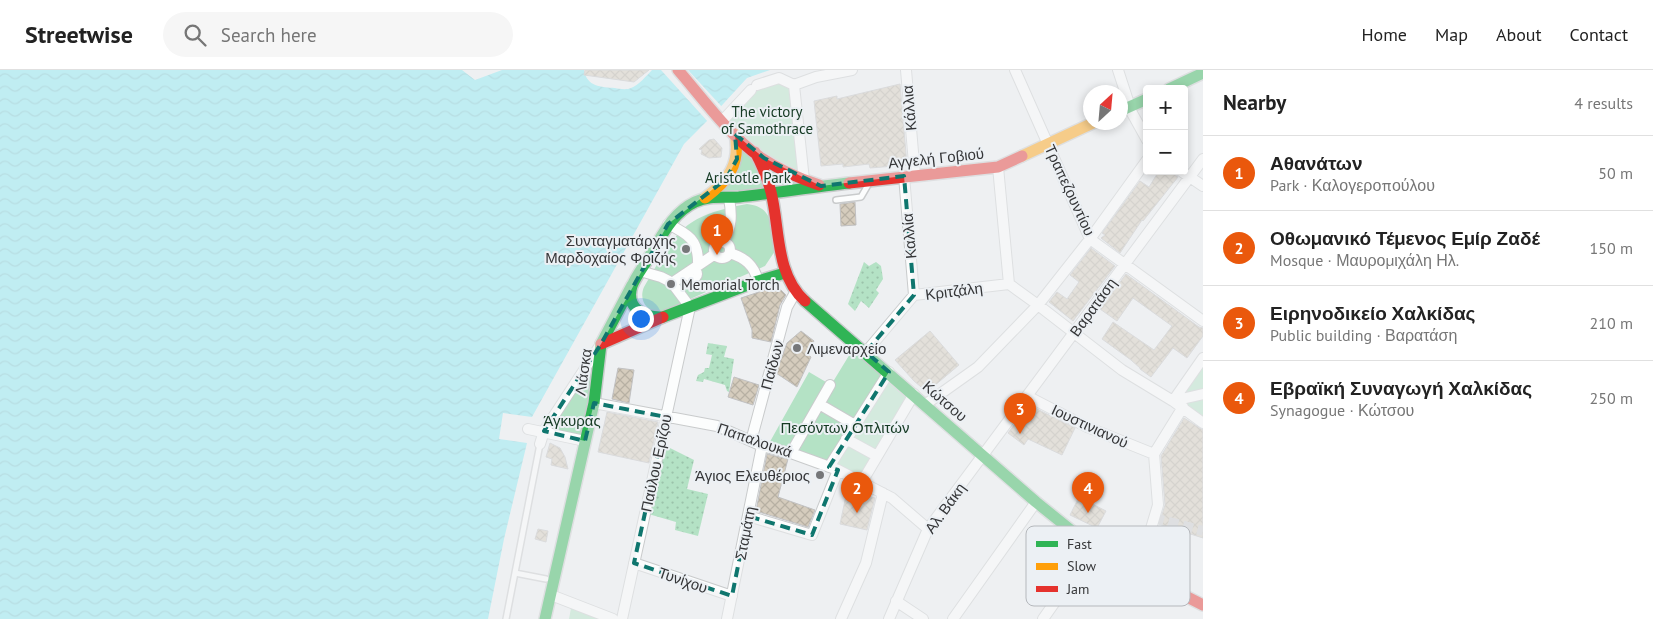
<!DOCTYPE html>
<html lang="en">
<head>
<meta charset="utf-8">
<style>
	:root { --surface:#fff; --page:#f6f6f6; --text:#222; --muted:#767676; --line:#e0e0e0; --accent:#ea580c }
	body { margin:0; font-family:"PT Sans",sans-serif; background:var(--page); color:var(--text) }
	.controls { position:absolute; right:15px; top:15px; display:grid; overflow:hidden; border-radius:5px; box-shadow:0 2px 8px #0003 }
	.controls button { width:45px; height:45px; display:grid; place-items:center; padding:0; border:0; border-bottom:1px solid var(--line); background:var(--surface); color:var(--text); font:25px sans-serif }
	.compass { position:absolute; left:1083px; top:15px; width:45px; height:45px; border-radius:50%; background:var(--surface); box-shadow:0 2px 8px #0003; rotate:26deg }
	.you { position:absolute; left:640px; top:248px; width:18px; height:18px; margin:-12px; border:4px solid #fff; border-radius:50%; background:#1a73e8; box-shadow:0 0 0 8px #1a73e833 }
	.badge { display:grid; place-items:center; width:32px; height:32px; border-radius:50%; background:var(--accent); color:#fff; font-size:16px; font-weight:700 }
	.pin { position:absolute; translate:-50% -41px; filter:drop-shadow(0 1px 2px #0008) }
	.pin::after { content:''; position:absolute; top:26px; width:18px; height:15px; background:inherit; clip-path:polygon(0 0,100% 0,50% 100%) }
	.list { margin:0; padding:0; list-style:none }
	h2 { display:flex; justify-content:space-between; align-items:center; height:65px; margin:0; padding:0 20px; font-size:21px }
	h2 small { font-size:16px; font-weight:400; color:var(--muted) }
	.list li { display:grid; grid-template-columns:32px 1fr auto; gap:15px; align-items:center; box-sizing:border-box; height:75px; padding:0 20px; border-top:1px solid var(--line) }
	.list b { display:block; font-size:19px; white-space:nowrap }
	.list p { margin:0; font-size:16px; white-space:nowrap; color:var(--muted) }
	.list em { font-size:16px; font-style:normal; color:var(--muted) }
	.icon { flex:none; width:28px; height:28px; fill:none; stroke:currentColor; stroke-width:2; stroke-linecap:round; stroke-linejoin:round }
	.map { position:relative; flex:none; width:1203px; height:549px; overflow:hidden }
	header { display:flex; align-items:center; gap:30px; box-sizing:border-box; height:70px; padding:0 25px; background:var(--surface); border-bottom:1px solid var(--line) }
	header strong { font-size:24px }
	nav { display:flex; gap:28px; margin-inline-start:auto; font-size:18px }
	.search { width:350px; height:45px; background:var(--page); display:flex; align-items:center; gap:12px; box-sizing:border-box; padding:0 18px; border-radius:28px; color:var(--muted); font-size:19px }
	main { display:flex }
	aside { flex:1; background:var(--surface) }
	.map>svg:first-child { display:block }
</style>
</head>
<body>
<header>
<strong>Streetwise</strong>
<div class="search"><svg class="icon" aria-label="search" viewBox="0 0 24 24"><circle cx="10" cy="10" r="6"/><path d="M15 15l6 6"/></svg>Search here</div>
<nav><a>Home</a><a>Map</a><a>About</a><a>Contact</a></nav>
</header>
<main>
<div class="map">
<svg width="1203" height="549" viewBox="0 0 1203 549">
	<defs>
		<pattern id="grass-dots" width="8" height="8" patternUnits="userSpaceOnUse" patternTransform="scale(1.25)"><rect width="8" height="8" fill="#b4e2c5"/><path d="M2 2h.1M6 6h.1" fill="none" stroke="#9bc2aa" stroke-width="1.8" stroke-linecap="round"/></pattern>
		<pattern id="water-waves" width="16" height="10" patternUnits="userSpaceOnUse" patternTransform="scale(1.25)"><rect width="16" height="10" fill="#88e8f2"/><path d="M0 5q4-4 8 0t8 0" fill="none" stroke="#76c8d0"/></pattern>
		<pattern id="building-cross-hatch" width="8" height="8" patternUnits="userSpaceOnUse" patternTransform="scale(1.25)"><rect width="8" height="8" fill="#d5ccbd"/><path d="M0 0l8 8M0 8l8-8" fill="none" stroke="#b7b0a3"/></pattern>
	</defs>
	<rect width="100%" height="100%" fill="#eef0f2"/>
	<path fill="url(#grass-dots)" d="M 864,192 L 869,196 L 876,192 L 881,196 L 883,209 L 876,220 L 879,223 L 869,238 L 861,231 L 855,241 L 848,234 Z
		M 708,273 L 727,276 L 724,287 L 734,289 L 729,322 L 727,321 L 725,315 L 704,309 L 703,312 L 696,311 L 698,305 L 704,302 L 705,298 L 709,298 L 712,285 L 706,284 Z
		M 660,373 L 694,390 L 687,419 L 708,424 L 698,466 L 675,460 L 676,452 L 645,443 Z"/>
	<path fill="#b4e2c5" d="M 779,8 L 794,15 L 801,118 L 715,121 L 737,89 L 723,50 L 751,20 Z
		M 747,134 C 775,137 771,158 775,181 L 765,196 L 663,241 C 648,244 638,231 644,217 C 676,162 681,146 747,134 Z
		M 856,274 L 914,324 L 862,412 L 767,377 L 809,302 L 831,315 Z
		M 1203,288 L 1203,353 L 1173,331 Z
		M 584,300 L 597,309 L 585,371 L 544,361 Z
		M 571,538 L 600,549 L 569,549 Z"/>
	<path fill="url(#water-waves)" d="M 0,0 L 462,0 L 475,10 L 502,0 L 584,0 C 587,17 601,17 615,18 C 619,19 627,20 631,18 C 638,16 647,5 652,0 L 770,0 L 747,8 L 713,45 L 684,74 L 532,347 L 503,343 L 499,369 L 527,373 L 504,469 L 488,549 L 0,549 Z"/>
	<path fill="#eef0f2" d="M 661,0 L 688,0 L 723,38 L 709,53 Z"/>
	<path fill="url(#building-cross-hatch)" stroke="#c1c1c2" d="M 585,0 L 649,0 L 634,12 L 584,5 Z
		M 900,14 L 907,95 L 870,98 L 869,94 L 843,97 L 843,94 L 821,96 L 814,31 L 837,26 L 837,29 Z
		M 714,69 L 722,78 L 721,87 L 709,88 L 701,84 L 702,80 L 699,79 L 709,70 Z
		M 1159,101 L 1170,101 L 1178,107 L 1143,151 L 1142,150 L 1120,183 L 1101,168 L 1105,165 L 1102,163 L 1140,111 L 1149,117 Z
		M 855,132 L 856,155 L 841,156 L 840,134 Z
		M 1091,178 L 1115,196 L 1073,251 L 1049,232 L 1057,222 L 1067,229 L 1079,212 L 1070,205 Z
		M 1126,204 L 1199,257 L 1203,258 L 1203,266 L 1187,288 L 1173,278 L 1151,307 L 1140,299 L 1140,298 L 1131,290 L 1102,269 L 1113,252 L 1154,280 L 1172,256 L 1133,228 L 1117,251 L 1100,239 Z
		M 777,216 L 786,225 L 780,235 L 771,272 L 752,268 L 752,260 L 741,228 Z
		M 801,261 L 814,271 L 806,283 L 811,287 L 797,317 L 776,303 L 787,273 Z
		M 930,261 L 959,295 L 927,322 L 914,311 L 895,290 Z
		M 618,298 L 634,300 L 629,333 L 612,329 Z
		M 734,307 L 759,315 L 753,335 L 728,327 Z
		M 1029,335 L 1075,358 L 1062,385 L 1028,369 L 1024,375 L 1008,363 Z
		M 607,342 L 658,352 L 649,393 L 598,382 Z
		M 1184,348 L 1203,360 L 1203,468 L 1159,454 L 1165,435 L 1161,386 Z
		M 550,373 L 560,378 L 565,387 L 568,399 L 551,395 L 552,389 L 546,387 Z
		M 767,384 L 788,389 L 778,427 L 815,440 L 808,457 L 756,441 Z
		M 847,421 L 875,428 L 867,460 L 840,454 Z
		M 1079,427 L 1106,441 L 1097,458 L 1070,445 Z
		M 538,459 L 548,461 L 546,472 L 535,469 Z"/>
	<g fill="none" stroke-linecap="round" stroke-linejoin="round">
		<path stroke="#c9cbcd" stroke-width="10" stroke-dasharray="10 5" stroke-linecap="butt" d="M 1154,448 L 1203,461"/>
		<defs>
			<path id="lane" d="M 836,130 L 861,127 L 868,115
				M 515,503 L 546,509
				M 506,549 L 540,374"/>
			<path id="street" d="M 906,0 L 915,105
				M 1015,0 L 1090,169 L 1203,251
				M 1118,0 L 1132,43 L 1147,70
				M 757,15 L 779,8 L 794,15
				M 723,50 L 751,20
				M 998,97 L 1009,214 L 1038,235 L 1122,300 L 1173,331 L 1203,353
				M 1181,101 L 1203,116
				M 904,106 L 914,225
				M 804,110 L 794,15 L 816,7 L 852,0
				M 668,154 C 688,164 699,170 698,195
				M714 180a8 8 0 1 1 16 0a8 8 0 1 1-16 0Z
				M 723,172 C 732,157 732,145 729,128
				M 730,183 C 745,188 754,195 758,211
				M689 204a4 4 0 1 1 8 0a4 4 0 1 1-8 0Z
				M 640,201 L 661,207 L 669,211
				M 675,211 L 715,184
				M 866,282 L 914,225 L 1009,214
				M 1027,326 L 1087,357 L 1154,384
				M 1173,331 L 1203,288
				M 1173,331 L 1203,324
				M 594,333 L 717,356 L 762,376 L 791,383 L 838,400 L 892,428 L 928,459
				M 819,334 L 855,355
				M 926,334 L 978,297 L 1038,235 L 1090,169 L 1147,90
				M 528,359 L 585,371
				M 846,369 L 877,386
				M 751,371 L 787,237 L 796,221
				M 540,374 L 544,361 L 599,277
				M 791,383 L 830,315
				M 829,397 L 889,302
				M 862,412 L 914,324
				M 748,446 L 812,465 L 838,400
				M 634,493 L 732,526
				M 1138,502 L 1158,435 L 1154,384 L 1183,337
				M 551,525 L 613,549
				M 896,531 L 923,549
				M 622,549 L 690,237 L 675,217
				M 727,549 L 762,376
				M 841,549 L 866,493 L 883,423
				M 889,549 L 928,459 L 1203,89
				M 953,549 L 1036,432
				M 1043,549 L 1093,478"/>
			<path id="fast" d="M 1169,19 L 1203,3
				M 1120,41 L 1147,29
				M 785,203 L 758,211 L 663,247 C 644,248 625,238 632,216 C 636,206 644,196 649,187 C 662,166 672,143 695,132 C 709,125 724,128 739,127 C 776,123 812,117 849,113
				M 805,231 L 1036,432 L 1093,478 L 1136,501
				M 545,549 L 594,333 L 601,274 L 632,215"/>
			<path id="slow" d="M 1022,86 L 1095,52
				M 705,128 C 728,111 741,94 735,64"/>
			<path id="jam" d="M 678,0 C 704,30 728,64 760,87 C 778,99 798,108 819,115
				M 755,82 C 762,95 767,107 771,122 C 780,158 775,204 805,231
				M 849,113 L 998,97 L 1022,86
				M 601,274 L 663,247
				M 1136,501 L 1203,535"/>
		</defs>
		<use href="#lane" stroke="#c9cbcc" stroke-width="8"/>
		<use href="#street" stroke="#c9cbcc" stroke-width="12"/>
		<use href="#fast" stroke="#c9cbcc" stroke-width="14"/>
		<use href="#slow" stroke="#c9cbcc" stroke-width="14"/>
		<use href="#jam" stroke="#c9cbcc" stroke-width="14"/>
		<use href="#lane" stroke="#fcfdfd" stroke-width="5"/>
		<use href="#street" stroke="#fcfdfd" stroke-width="10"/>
		<use href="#fast" stroke="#30b455" stroke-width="11"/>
		<use href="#slow" stroke="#ff9f0a" stroke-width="11"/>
		<use href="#jam" stroke="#e5322d" stroke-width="11"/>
	</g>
	<path d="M0 0H1203V549H0ZM 735,64 L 764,88 L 821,116 L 904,106 L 914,225 L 866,282 L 889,302 L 829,397 L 838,400 L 812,465 L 748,446 L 732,526 L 634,493 L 666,347 L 594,333 L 585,371 L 544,361 L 601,274 L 668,154 L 726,109 L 737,89 Z" fill="#eef0f2" fill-opacity=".55" fill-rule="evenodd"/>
	<path fill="none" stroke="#0f766e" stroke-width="4" stroke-dasharray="10 6" stroke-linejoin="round" d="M 735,64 L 764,88 L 821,116 L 904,106 L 914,225 L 866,282 L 889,302 L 829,397 L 838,400 L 812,465 L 748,446 L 732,526 L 634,493 L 666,347 L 594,333 L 585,371 L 544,361 L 601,274 L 668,154 L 726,109 L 737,89 Z"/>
	<g fill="#767779" stroke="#ecf0f4" stroke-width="2">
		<circle cx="686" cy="179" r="5"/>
		<circle cx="671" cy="214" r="5"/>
		<circle cx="797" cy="278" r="5"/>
		<circle cx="820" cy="405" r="5"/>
	</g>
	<g text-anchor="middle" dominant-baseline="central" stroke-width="4" stroke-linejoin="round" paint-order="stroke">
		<g font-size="15" fill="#353638" stroke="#ecf0f4">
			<text transform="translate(909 38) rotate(-95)">Κάλλια</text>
			<text transform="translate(936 88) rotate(-6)">Αγγελή Γοβιού</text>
			<text transform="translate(1070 120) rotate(65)">Τραπεζουντίου</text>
			<text transform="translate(909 166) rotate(-95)">Καλλία</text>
			<text transform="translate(954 221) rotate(-7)">Κριτζάλη</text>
			<text transform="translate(1093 237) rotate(-54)">Βαρατάση</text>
			<text transform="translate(772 295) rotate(-75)">Παίδων</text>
			<text transform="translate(583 302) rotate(-82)">Λιάσκα</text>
			<text transform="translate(945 331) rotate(41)">Κώτσου</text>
			<text transform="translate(1090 356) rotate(25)">Ιουστινιανού</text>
			<text transform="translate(755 370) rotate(19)">Παπαλουκά</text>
			<text transform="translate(656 393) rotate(-78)">Παύλου Ερίζου</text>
			<text transform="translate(945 438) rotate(-54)">Αλ. Βάκη</text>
			<text transform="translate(745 463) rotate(-79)">Σταμάτη</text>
			<text transform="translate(683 510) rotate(19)">Τυνίχου</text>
		</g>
		<g font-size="15" fill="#153a23" stroke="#ecf0f4">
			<text x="767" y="41">The victory<tspan x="767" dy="17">of Samothrace</tspan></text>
			<text x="748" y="107">Aristotle Park</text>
			<text x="572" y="350">Άγκυρας</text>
			<text x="845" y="357">Πεσόντων Οπλιτών</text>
		</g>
		<g font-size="15" fill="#353638" stroke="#ecf0f4" text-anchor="end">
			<text x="676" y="170">Συνταγματάρχης<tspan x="676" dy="17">Μαρδοχαίος Φριζής</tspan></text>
			<text x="681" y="214" text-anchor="start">Memorial Torch</text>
			<text x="807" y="278" text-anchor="start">Λιμεναρχείο</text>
			<text x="810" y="405">Άγιος Ελευθέριος</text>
		</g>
	</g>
	<rect x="1026" y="456" width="164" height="80" rx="8" fill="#ecf0f4" stroke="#b5b8bc" stroke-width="1"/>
	<rect x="1036" y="471" width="22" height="6" fill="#30b455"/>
	<rect x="1036" y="493" width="22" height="7" fill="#ff9f0a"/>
	<rect x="1036" y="516" width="22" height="6" fill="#e5322d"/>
	<g font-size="14" fill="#353638">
		<text x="1067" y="479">Fast</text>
		<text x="1067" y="501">Slow</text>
		<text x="1067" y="524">Jam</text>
	</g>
</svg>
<div class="controls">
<button>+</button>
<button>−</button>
</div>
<svg class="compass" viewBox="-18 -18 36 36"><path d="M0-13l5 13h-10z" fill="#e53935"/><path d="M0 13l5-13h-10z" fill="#767676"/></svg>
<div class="you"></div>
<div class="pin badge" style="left:717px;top:185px">1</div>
<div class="pin badge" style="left:857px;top:443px">2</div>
<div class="pin badge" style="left:1020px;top:364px">3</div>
<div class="pin badge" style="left:1088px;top:443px">4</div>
</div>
<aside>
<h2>Nearby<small>4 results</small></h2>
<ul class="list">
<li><span class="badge">1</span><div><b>Αθανάτων</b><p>Park · Καλογεροπούλου</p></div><em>50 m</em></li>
<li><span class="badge">2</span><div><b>Οθωμανικό Τέμενος Εμίρ Ζαδέ</b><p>Mosque · Μαυρομιχάλη Ηλ.</p></div><em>150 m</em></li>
<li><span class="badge">3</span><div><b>Ειρηνοδικείο Χαλκίδας</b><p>Public building · Βαρατάση</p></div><em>210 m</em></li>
<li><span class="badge">4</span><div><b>Εβραϊκή Συναγωγή Χαλκίδας</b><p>Synagogue · Κώτσου</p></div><em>250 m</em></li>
</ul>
</aside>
</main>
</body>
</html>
